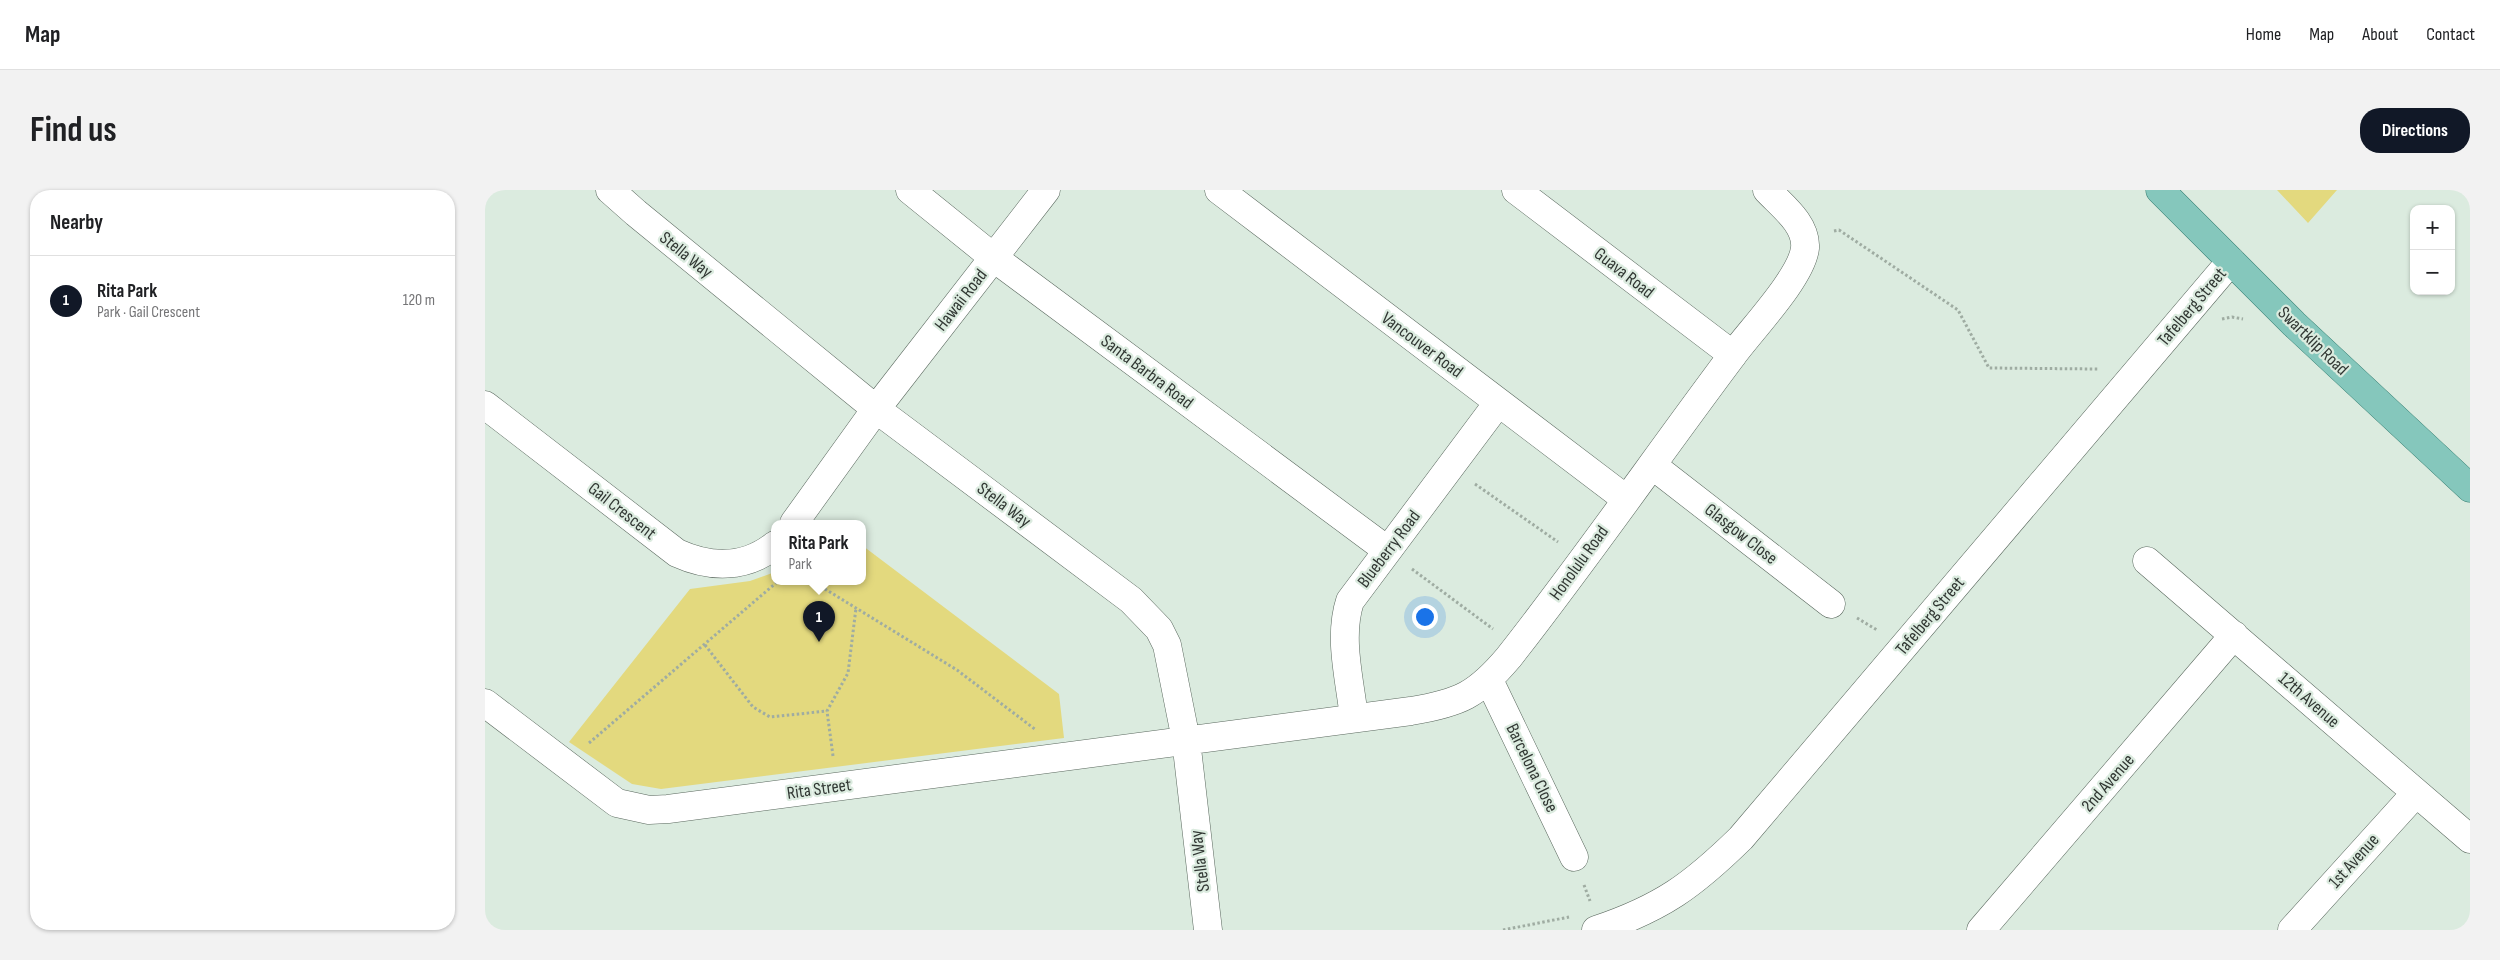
<!DOCTYPE html>
<html lang="en">
<head>
<meta charset="utf-8">
<style>
	:root { --surface:#fff; --page:#f2f2f2; --text:#202124; --muted:#757577; --line:#e0e0e0; --accent:#111827 }
	body { margin:0; font-family:"Sofia Sans Condensed",sans-serif; background:var(--page); color:var(--text) }
	.controls { position:absolute; right:15px; top:15px; display:grid; overflow:hidden; border-radius:10px; box-shadow:0 1px 4px #0004 }
	.controls button { width:45px; height:45px; display:grid; place-items:center; padding:0; border:0; border-bottom:1px solid var(--line); background:var(--surface); color:var(--text); font:25px sans-serif }
	.you { position:absolute; left:939px; top:426px; width:18px; height:18px; margin:-12px; border:4px solid #fff; border-radius:50%; background:#1a73e8; box-shadow:0 0 0 8px #1a73e833 }
	.badge { display:grid; place-items:center; width:32px; height:32px; border-radius:50%; background:var(--accent); color:#fff; font-size:16px; font-weight:700 }
	.pin { position:absolute; translate:-50% -41px; filter:drop-shadow(0 1px 2px #0008) }
	.pin::after { content:''; position:absolute; top:26px; width:18px; height:15px; background:inherit; clip-path:polygon(0 0,100% 0,50% 100%) }
	.popup { position:absolute; left:286px; top:330px; width:95px; height:65px; box-sizing:border-box; display:grid; place-content:center; border-radius:10px; background:var(--surface); filter:drop-shadow(0 1px 4px #0005); font-size:16px; white-space:nowrap; color:var(--muted) }
	.popup b { font-size:19px; color:var(--text) }
	.popup::after { content:''; position:absolute; left:50%; top:100%; margin-left:-10px; border:10px solid transparent; border-top-color:var(--surface) }
	.list { margin:0; padding:0; list-style:none }
	h2 { display:flex; justify-content:space-between; align-items:center; height:65px; margin:0; padding:0 20px; font-size:21px }
	h2 small { font-size:16px; font-weight:400; color:var(--muted) }
	.list li { display:grid; grid-template-columns:32px 1fr auto; gap:15px; align-items:center; box-sizing:border-box; height:90px; padding:0 20px; border-top:1px solid var(--line) }
	.list b { display:block; font-size:19px; white-space:nowrap }
	.list p { margin:0; font-size:16px; white-space:nowrap; color:var(--muted) }
	.list em { font-size:16px; font-style:normal; color:var(--muted) }
	.map { position:relative; flex:none; width:1985px; height:740px; overflow:hidden; border-radius:20px }
	header { display:flex; align-items:center; gap:30px; box-sizing:border-box; height:70px; padding:0 25px; background:var(--surface); border-bottom:1px solid var(--line) }
	header strong { font-size:24px }
	nav { display:flex; gap:28px; margin-inline-start:auto; font-size:18px }
	.intro { display:flex; align-items:center; justify-content:space-between; box-sizing:border-box; height:120px; padding:0 30px }
	h1 { margin:0; font-size:35px }
	.button { padding:12px 22px; border-radius:20px; background:var(--accent); color:#fff; font-size:18px; font-weight:700 }
	main { display:flex; gap:30px; padding:0 30px }
	aside { flex:1; background:var(--surface); border-radius:20px; box-shadow:0 1px 4px #0004 }
	.map>svg:first-child { display:block }
</style>
</head>
<body>
<header>
<strong>Map</strong>
<nav><a>Home</a><a>Map</a><a>About</a><a>Contact</a></nav>
</header>
<div class="intro"><h1>Find us</h1><a class="button">Directions</a></div>
<main>
<aside>
<h2>Nearby<small></small></h2>
<ul class="list">
<li><span class="badge">1</span><div><b>Rita Park</b><p>Park · Gail Crescent</p></div><em>120 m</em></li>
</ul>
</aside>
<div class="map">
<svg width="1985" height="740" viewBox="0 0 1985 740">
	<rect width="100%" height="100%" fill="#dbebdf"/>
	<path fill="#e3d97e" d="M 1792,0 L 1852,0 L 1823,33 Z
		M 378,356 L 574,504 L 579,548 L 176,599 L 147,594 L 84,552 L 205,399 L 265,391 L 290,382 L 290,391 L 378,391 Z"/>
	<g fill="none" stroke-linecap="round" stroke-linejoin="round">
		<defs>
			<path id="minor" d="M 125,0 L 151,23 L 391,219 L 646,410 L 674,439 L 682,455 L 701,550 L 723,740
				M 425,0 L 509,68 L 902,360
				M 734,0 L 1141,309
				M 1031,0 L 1248,165
				M 0,215 L 192,363 C 225,378 260,379 290,355
				M 1167,275 L 1346,414
				M 309,333 L 391,219 L 561,0
				M 1662,371 L 1985,649
				M 1004,490 L 1089,667
				M 0,513 L 132,613 L 164,620 L 183,619 L 926,521 C 975,513 992,505 1024,467 C 1101,369 1172,266 1247,166 C 1266,140 1317,87 1320,58 C 1322,34 1296,15 1282,0
				M 869,528 C 865,490 853,448 865,411 L 1013,213
				M 1111,740 C 1177,718 1208,695 1256,648 L 1746,71
				M 1496,740 L 1749,445
				M 1807,740 L 1931,603"/>
			<path id="major" d="M 1675,0 L 1809,134 L 1985,298"/>
		</defs>
		<use href="#minor" stroke="#5a685e" stroke-width="29"/>
		<use href="#major" stroke="#337c6f" stroke-width="29"/>
		<path stroke="#9faca2" stroke-width="3" stroke-dasharray="2.5 2.5" stroke-linecap="butt" d="M 1349,41 L 1354,40 L 1473,120 L 1504,178 L 1613,179
			M 1737,129 L 1747,127 L 1758,129
			M 990,294 L 1073,352
			M 927,379 L 1008,439
			M 327,391 L 472,480 L 551,540
			M 1372,428 L 1392,440
			M 220,455 L 268,517 L 285,527 L 342,521
			M 104,553 L 291,393
			M 348,566 L 342,521 L 363,483 L 371,418
			M 1099,695 L 1105,711
			M 1018,740 L 1084,727"/>
		<use href="#minor" stroke="#fff" stroke-width="28"/>
		<use href="#major" stroke="#85c7bc" stroke-width="28"/>
	</g>
	<g text-anchor="middle" dominant-baseline="central" stroke-width="4.5" stroke-linejoin="round" paint-order="stroke">
		<g font-size="18" fill="#313733" stroke="#dbebdf">
			<text transform="translate(201 65) rotate(39)">Stella Way</text>
			<text transform="translate(1139 83) rotate(38)">Guava Road</text>
			<text transform="translate(476 110) rotate(-52)">Hawaii Road</text>
			<text transform="translate(1707 117) rotate(-50)">Tafelberg Street</text>
			<text transform="translate(1828 151) rotate(44)">Swartklip Road</text>
			<text transform="translate(937 155) rotate(37)">Vancouver Road</text>
			<text transform="translate(662 182) rotate(37)">Santa Barbra Road</text>
			<text transform="translate(519 315) rotate(37)">Stella Way</text>
			<text transform="translate(137 321) rotate(38)">Gail Crescent</text>
			<text transform="translate(1256 344) rotate(38)">Glasgow Close</text>
			<text transform="translate(904 359) rotate(-53)">Blueberry Road</text>
			<text transform="translate(1094 373) rotate(-54)">Honolulu Road</text>
			<text transform="translate(1445 426) rotate(-50)">Tafelberg Street</text>
			<text transform="translate(1824 510) rotate(41)">12th Avenue</text>
			<text transform="translate(1047 578) rotate(64)">Barcelona Close</text>
			<text transform="translate(1623 593) rotate(-49)">2nd Avenue</text>
			<text transform="translate(334 599) rotate(-8)">Rita Street</text>
			<text transform="translate(715 671) rotate(-97)">Stella Way</text>
			<text transform="translate(1869 671) rotate(-48)">1st Avenue</text>
		</g>
	</g>
</svg>
<div class="controls">
<button>+</button>
<button>−</button>
</div>
<div class="you"></div>
<div class="pin badge" style="left:334px;top:452px">1</div>
<div class="popup"><b>Rita Park</b>Park</div>
</div>
</main>
</body>
</html>
